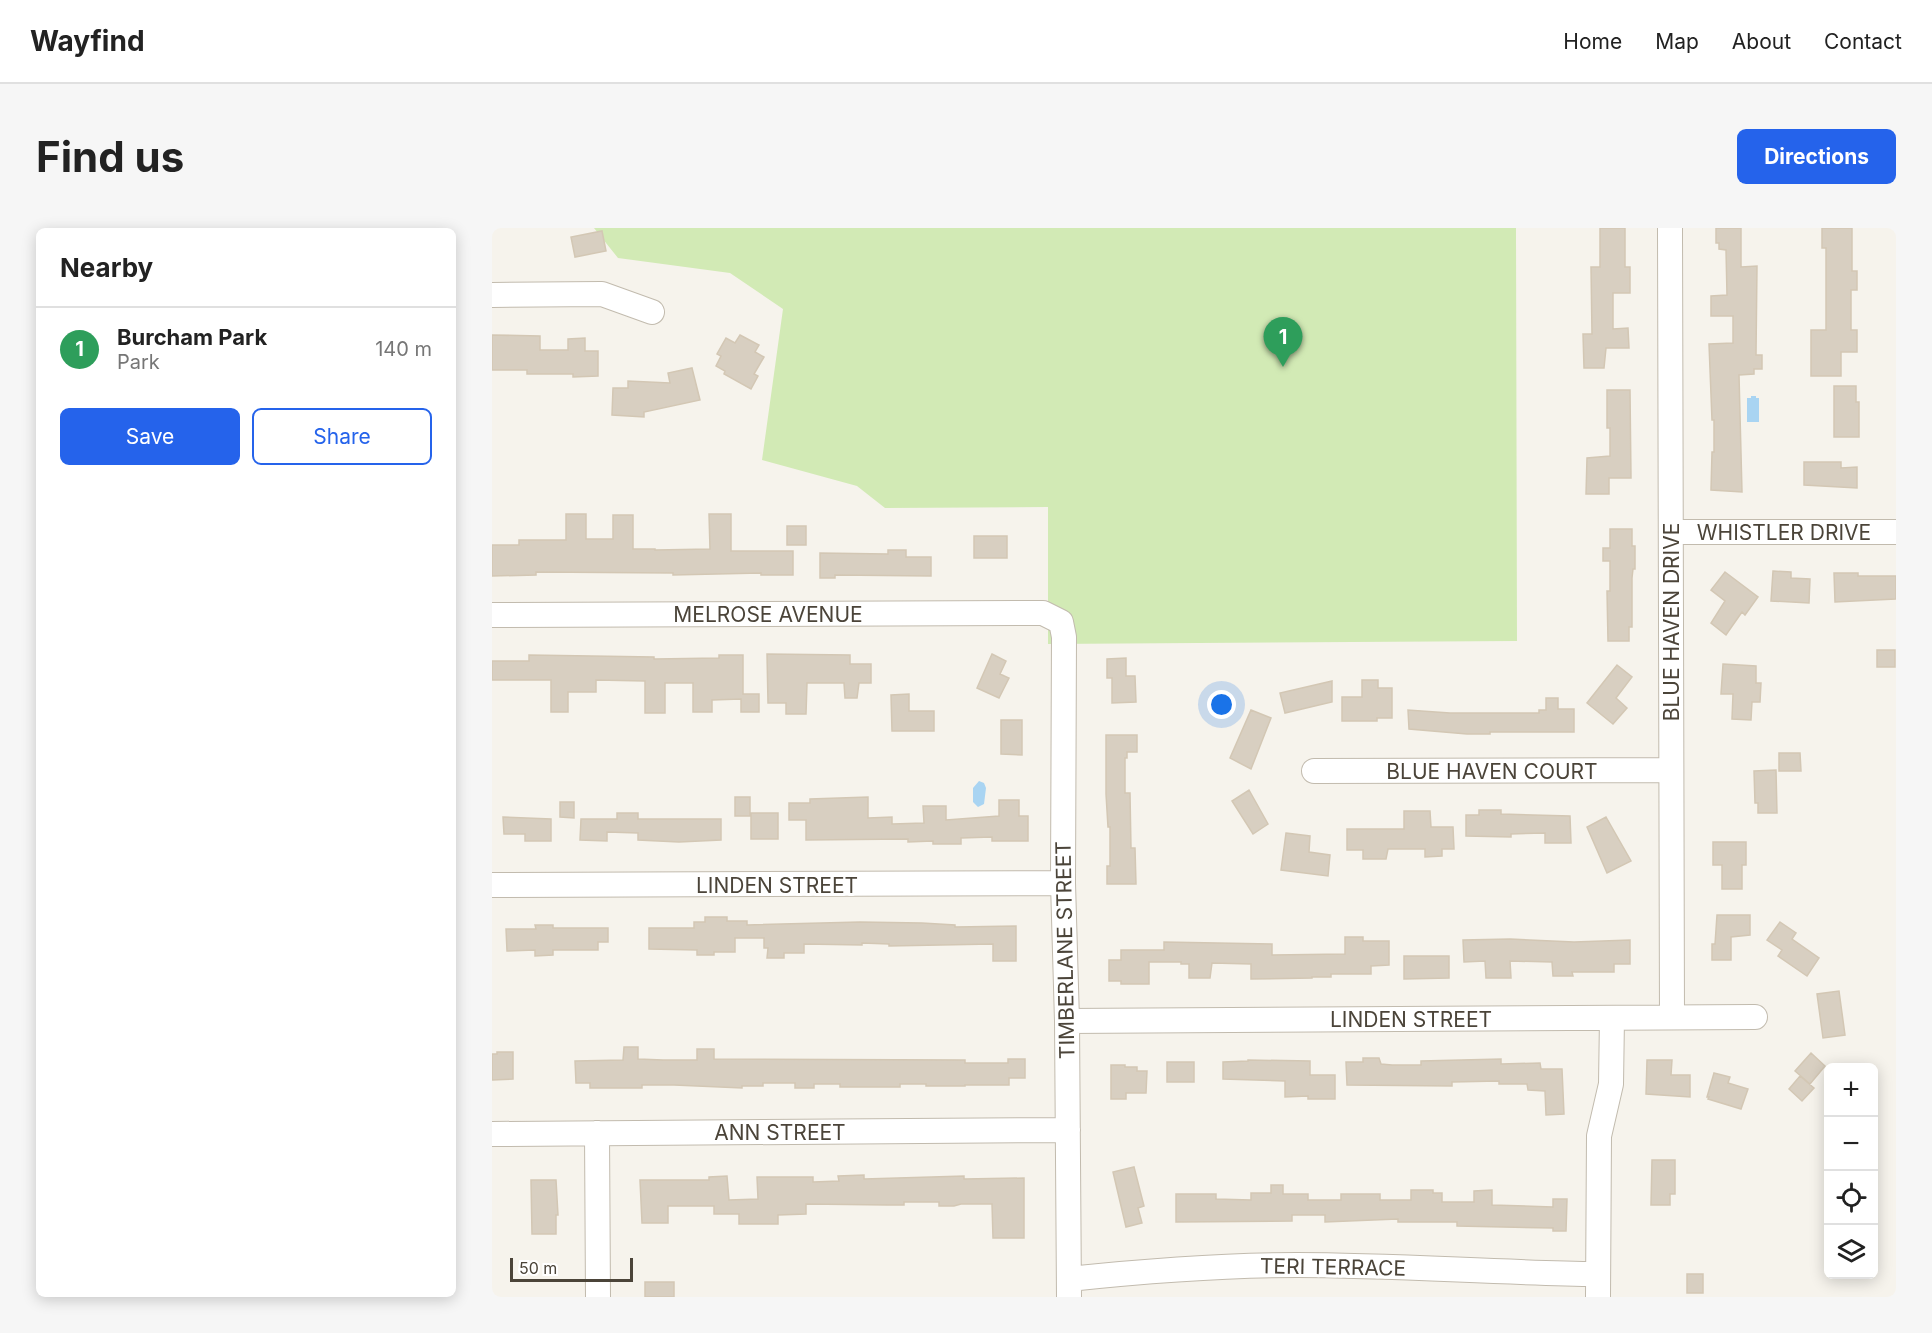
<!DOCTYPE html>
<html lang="en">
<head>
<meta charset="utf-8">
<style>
	:root { --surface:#fff; --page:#f6f6f6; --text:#222; --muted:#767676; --line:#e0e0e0; --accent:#2563eb }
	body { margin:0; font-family:Inter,sans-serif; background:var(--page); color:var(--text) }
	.controls { position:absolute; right:18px; bottom:18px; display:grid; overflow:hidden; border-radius:9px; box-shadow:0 3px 15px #0003 }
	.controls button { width:54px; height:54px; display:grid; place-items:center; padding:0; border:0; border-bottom:2px solid var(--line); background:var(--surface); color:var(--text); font:30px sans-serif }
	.scale { position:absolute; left:18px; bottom:15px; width:123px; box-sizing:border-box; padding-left:6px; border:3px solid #4b4439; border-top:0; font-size:16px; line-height:21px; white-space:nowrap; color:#4b4439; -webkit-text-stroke:4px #fff; paint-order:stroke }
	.you { position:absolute; left:730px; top:477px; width:21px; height:21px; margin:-15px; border:4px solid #fff; border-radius:50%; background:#1a73e8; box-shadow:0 0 0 9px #1a73e833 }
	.badge { display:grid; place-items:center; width:39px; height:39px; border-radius:50%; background:var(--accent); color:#fff; font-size:20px; font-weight:700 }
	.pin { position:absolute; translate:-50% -50px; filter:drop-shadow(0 2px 3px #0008) }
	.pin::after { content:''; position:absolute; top:32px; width:21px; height:18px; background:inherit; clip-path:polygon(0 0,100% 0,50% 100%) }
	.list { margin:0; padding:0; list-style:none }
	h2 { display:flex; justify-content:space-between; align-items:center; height:78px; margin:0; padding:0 24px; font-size:26px }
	h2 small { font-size:20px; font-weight:400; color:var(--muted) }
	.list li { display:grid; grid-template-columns:39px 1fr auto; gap:18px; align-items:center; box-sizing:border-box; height:84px; padding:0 24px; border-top:2px solid var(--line) }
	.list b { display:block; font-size:22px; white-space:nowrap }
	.list p { margin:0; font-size:20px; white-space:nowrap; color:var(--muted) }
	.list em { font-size:20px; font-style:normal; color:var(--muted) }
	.actions { display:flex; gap:12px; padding:18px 24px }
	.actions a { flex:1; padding:14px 0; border:2px solid var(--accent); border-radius:9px; text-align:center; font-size:21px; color:var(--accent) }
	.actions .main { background:var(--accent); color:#fff }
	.icon { flex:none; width:33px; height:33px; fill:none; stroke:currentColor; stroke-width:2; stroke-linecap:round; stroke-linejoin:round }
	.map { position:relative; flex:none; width:1404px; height:1069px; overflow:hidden; border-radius:9px }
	header { display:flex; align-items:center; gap:36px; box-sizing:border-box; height:84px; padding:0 30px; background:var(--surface); border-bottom:2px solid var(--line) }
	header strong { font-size:28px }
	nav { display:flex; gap:33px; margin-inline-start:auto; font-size:21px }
	.intro { display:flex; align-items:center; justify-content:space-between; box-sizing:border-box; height:144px; padding:0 36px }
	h1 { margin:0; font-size:42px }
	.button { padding:15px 27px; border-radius:9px; background:var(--accent); color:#fff; font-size:21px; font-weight:700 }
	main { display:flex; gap:36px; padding:0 36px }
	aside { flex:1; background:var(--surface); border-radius:9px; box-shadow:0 3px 15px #0003 }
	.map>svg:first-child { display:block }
</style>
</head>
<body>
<header>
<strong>Wayfind</strong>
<nav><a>Home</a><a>Map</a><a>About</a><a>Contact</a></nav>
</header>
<div class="intro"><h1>Find us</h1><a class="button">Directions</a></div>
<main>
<aside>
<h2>Nearby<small></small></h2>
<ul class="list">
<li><span class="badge" style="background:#2e9e5b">1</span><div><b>Burcham Park</b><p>Park</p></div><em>140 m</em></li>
</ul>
<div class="actions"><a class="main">Save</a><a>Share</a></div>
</aside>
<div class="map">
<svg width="1404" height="1069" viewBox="0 0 1404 1069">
	<rect width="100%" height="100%" fill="#f6f3ec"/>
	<path fill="#d2eab5" d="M 102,0 L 1024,0 L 1025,413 L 556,416 L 556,279 L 393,280 L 365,258 L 270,232 L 291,81 L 238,45 L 126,30 Z"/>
	<path fill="#a9d4f2" d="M 1259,168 L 1264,168 L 1264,170 L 1267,170 L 1267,194 L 1255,194 L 1255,170 L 1259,170 Z
		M 487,553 L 492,555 L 494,560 L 492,576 L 486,579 L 481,574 L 481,560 Z"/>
	<path fill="#d8cfc1" stroke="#d3c7b4" stroke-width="1.5" d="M 1108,0 L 1133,0 L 1133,39 L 1138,39 L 1138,65 L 1121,65 L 1121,101 L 1136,100 L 1137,120 L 1114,120 L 1112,140 L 1092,140 L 1091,106 L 1100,106 L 1099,39 L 1108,39 Z
		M 1224,0 L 1249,0 L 1249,39 L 1265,38 L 1264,127 L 1270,127 L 1270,141 L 1262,141 L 1262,146 L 1247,147 L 1250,264 L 1219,262 L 1220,224 L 1222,224 L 1222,192 L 1220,192 L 1217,116 L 1241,115 L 1241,88 L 1219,88 L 1219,68 L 1235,67 L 1234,22 L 1227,21 L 1227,15 L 1224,15 Z
		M 1330,0 L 1360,0 L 1360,43 L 1365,43 L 1365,62 L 1359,62 L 1359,102 L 1365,102 L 1365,124 L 1349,124 L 1349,148 L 1319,148 L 1319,102 L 1334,102 L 1334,20 L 1330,20 Z
		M 110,3 L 114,23 L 83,29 L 79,9 Z
		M 0,107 L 48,108 L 48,122 L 76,122 L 76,111 L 93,110 L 93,123 L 106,123 L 106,148 L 81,149 L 81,146 L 35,146 L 35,142 L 0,142 Z
		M 248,107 L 267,117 L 263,124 L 272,129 L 262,146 L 266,148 L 259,161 L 232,146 L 233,143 L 224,138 L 229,128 L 225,126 L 234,110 L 243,115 Z
		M 200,140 L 208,172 L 152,184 L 152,189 L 120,187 L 121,160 L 136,160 L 136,153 L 178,155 L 176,145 Z
		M 1342,158 L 1364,158 L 1364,174 L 1367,174 L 1367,209 L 1342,209 Z
		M 1115,162 L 1138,162 L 1139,250 L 1117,250 L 1117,266 L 1094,266 L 1095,230 L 1118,228 L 1118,200 L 1115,200 Z
		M 1312,234 L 1349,234 L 1349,240 L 1365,239 L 1365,260 L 1312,257 Z
		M 74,286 L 94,286 L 94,311 L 121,311 L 121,287 L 141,287 L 141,321 L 163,321 L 163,322 L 218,321 L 217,286 L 239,286 L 239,323 L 301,323 L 301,347 L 269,347 L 269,345 L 181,347 L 181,345 L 44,344 L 44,347 L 0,348 L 0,317 L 27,317 L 27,312 L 74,312 Z
		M 295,298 L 314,298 L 314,317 L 295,317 Z
		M 1118,301 L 1140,301 L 1140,318 L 1143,318 L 1143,341 L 1141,341 L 1140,350 L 1140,399 L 1137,399 L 1137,413 L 1116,413 L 1115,363 L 1118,363 L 1118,333 L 1111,333 L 1111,320 L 1118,320 Z
		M 482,308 L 515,308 L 515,330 L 482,330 Z
		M 396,322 L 414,322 L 414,329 L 439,329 L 439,348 L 343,347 L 343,350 L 328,350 L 328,325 L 396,326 Z
		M 1281,343 L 1299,344 L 1299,350 L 1318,351 L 1317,375 L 1279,373 Z
		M 1233,344 L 1266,369 L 1253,387 L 1250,384 L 1234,407 L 1219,395 L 1233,373 L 1219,362 Z
		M 1342,345 L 1366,345 L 1366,348 L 1404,348 L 1404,371 L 1343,374 Z
		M 1385,422 L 1403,422 L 1403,439 L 1385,439 Z
		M 275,426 L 358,427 L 358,436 L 379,436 L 379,455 L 367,455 L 365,470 L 353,470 L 352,455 L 315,455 L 314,486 L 294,486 L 294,475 L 276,475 Z
		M 500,426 L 514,433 L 508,446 L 517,450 L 507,470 L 485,460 Z
		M 37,427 L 162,429 L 162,431 L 227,430 L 227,427 L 251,427 L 251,466 L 267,466 L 267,484 L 249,484 L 249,471 L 220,472 L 220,484 L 201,484 L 201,455 L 173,455 L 173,485 L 153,485 L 153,453 L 104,452 L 104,464 L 76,464 L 76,484 L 59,484 L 59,452 L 0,452 L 0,433 L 37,433 Z
		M 634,430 L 634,448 L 643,448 L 644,474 L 620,475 L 620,450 L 615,450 L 615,431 Z
		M 1231,436 L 1264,438 L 1264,455 L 1269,455 L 1268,474 L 1260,474 L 1259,492 L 1240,491 L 1241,466 L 1229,466 Z
		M 1125,437 L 1140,449 L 1124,470 L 1135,480 L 1121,496 L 1095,475 Z
		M 870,452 L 886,452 L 886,460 L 900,460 L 900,490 L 885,490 L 885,493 L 850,493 L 850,469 L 870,469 Z
		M 840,453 L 840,474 L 793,485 L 788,465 Z
		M 417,466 L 417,483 L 442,483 L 442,503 L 400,503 L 399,467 Z
		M 1054,470 L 1066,470 L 1066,481 L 1082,481 L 1082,504 L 998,504 L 998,506 L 975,506 L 917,501 L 916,482 L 958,485 L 1047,485 L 1047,482 L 1054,482 Z
		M 759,482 L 779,490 L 759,541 L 738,530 Z
		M 509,492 L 530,492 L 530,527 L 509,526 Z
		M 614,507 L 645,507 L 645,524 L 635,524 L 635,530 L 633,530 L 633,565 L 638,565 L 639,620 L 643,620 L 644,656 L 615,656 L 615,638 L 618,638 L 618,599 L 616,599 L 614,566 Z
		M 1287,525 L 1308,525 L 1309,543 L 1287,543 Z
		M 1284,542 L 1285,585 L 1266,585 L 1266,575 L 1263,575 L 1262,543 Z
		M 757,562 L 776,596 L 761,606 L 740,573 Z
		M 243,569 L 258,569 L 258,588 L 243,588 Z
		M 376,569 L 376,590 L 400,589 L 400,596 L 432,595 L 431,578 L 454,578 L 454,592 L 507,588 L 507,572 L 527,572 L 527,588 L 536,588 L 536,613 L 500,613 L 500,609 L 469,610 L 469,616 L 441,616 L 441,613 L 416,614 L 416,611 L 314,612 L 314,592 L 297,592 L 297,575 L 318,575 L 318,571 Z
		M 68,574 L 82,574 L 82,590 L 68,589 Z
		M 987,582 L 1009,582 L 1009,586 L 1078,588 L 1079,615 L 1053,615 L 1053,605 L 1019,606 L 1019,609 L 974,608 L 974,587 L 987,587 Z
		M 912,583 L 938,583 L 939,599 L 961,599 L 962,621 L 950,621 L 950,628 L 933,629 L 933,621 L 896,621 L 894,631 L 871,631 L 871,622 L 855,622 L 855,601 L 912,601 Z
		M 125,585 L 146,585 L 146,591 L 229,591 L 229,612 L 187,614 L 146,612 L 146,605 L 115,604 L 115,613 L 88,612 L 89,591 L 125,591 Z
		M 259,585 L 286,585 L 286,611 L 259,611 Z
		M 11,589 L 59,591 L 59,613 L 33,613 L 33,606 L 12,606 Z
		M 1114,589 L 1139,633 L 1115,645 L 1095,599 Z
		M 794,605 L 818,608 L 817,624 L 838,627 L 836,648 L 789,642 Z
		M 1221,614 L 1254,614 L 1254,637 L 1250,637 L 1250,661 L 1230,661 L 1230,637 L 1221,637 Z
		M 1225,687 L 1258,687 L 1258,707 L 1239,709 L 1239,732 L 1220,732 L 1220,716 L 1223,716 Z
		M 213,689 L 235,689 L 235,693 L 255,693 L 255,697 L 368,694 L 430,695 L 463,697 L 463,699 L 524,698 L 524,733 L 501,733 L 501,716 L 397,718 L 397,716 L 370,715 L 370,717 L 312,716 L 312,725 L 292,725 L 292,730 L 275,730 L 276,720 L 272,720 L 272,710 L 243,710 L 243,724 L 222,724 L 222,727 L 205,727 L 205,722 L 157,721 L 157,700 L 202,700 L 202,694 L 213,694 Z
		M 1288,694 L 1304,705 L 1300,711 L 1327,730 L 1315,748 L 1286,728 L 1290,722 L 1275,712 Z
		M 43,697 L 61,697 L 61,700 L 116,700 L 116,714 L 106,714 L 106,722 L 61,722 L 61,727 L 43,728 L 43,722 L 15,723 L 14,701 L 44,701 Z
		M 853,709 L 871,709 L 871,713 L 897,713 L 897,737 L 879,738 L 879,746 L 839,746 L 839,749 L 820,749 L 820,750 L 759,751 L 759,736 L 720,735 L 718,750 L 697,750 L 697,736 L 689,736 L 689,734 L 657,734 L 657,756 L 629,756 L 629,753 L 617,753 L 617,732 L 629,732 L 629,722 L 672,722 L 672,714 L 780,716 L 780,727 L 853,726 Z
		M 1018,711 L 1082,714 L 1138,712 L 1138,736 L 1122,736 L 1122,744 L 1080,744 L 1081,748 L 1061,748 L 1060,734 L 1018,733 L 1019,750 L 994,750 L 993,733 L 972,734 L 971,712 Z
		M 912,728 L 957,728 L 957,750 L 912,751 Z
		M 1347,763 L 1353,807 L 1331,810 L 1325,766 Z
		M 132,819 L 146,819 L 146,831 L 171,832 L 205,832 L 205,821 L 222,821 L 222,831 L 473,832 L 473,835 L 516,835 L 516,831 L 533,831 L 533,850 L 517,850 L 517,857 L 473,857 L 473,858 L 434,858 L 434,856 L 408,856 L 408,859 L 348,859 L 348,856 L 322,856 L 322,860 L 303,860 L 303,855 L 271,855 L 271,858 L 250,858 L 250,860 L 182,857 L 150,857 L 150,860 L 98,860 L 98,855 L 84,855 L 83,833 L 131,832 Z
		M 5,824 L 21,824 L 21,851 L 0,852 L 0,826 L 5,826 Z
		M 1319,825 L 1333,838 L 1318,856 L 1303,843 Z
		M 871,830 L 887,830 L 889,836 L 900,837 L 929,837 L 929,833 L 1009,831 L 1009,836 L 1048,835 L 1049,841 L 1070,841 L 1072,886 L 1054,887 L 1053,863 L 1036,862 L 1035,856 L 1007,856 L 1007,853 L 960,854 L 960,858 L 855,857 L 854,834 L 871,834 Z
		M 756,832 L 818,833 L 818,847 L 843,847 L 843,871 L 816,871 L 816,868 L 793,869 L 793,853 L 731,851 L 731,834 L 756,833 Z
		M 1155,832 L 1180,832 L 1179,847 L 1198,847 L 1198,869 L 1154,866 Z
		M 675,834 L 702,834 L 702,854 L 675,854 Z
		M 619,837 L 633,837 L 633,839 L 645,839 L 645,843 L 655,843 L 654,865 L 634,865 L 634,871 L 619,871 Z
		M 1222,845 L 1238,849 L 1236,855 L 1256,861 L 1249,881 L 1216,871 L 1217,869 L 1215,869 Z
		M 1308,848 L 1322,860 L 1310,873 L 1297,861 Z
		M 1160,932 L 1183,932 L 1183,966 L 1178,966 L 1178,977 L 1159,977 Z
		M 642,939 L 652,978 L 646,980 L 650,995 L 634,999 L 621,944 Z
		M 372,947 L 372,951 L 472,948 L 472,951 L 532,950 L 532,1010 L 501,1010 L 500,976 L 469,976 L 462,978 L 447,978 L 447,974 L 412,974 L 412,977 L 396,977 L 314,976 L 314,986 L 286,987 L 286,996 L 247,996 L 247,986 L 222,986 L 222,978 L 176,978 L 176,995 L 150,995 L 148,952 L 217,952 L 217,949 L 235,948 L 237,972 L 266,971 L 265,949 L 321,949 L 321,954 L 347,953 L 346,948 Z
		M 39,952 L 64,952 L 66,987 L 64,987 L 64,1006 L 40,1006 Z
		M 779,957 L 791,957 L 791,966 L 816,966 L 816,972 L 849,972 L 849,966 L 888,966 L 888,972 L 919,972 L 919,962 L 941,962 L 941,965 L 950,965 L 950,974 L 982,974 L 982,963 L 1000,962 L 1000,977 L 1061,979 L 1061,971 L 1075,971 L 1074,1003 L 1061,1003 L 1061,1000 L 965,998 L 965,994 L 906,994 L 906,991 L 833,994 L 833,987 L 800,987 L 800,993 L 684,994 L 684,966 L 724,966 L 724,971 L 759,972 L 759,965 L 779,965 Z
		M 1195,1046 L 1211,1046 L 1211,1065 L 1195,1065 Z
		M 153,1054 L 182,1054 L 182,1069 L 153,1069 Z"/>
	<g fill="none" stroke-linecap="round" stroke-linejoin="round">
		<defs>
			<path id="minor" d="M 1178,0 L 1180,789
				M 0,67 L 110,66 L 160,84
				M 1180,304 L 1404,304
				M 0,387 L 551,385 L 569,394 L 572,409 L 571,655 L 575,793 L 577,1069
				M 822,543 L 1178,542
				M 0,657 L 571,655
				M 575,793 L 1263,789
				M 105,905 L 106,1069
				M 0,906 L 576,902
				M 577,1051 C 653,1043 728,1037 805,1037 C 905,1037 1006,1045 1106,1046
				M 1106,1069 L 1107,908 L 1119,856 L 1120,790"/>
		</defs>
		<use href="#minor" stroke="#c2bbae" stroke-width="26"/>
		<use href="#minor" stroke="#fff" stroke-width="24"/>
	</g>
	<g text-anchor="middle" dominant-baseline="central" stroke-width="6" stroke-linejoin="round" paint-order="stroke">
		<g font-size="21" fill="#4b4439" stroke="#fff">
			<text x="1292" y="304">WHISTLER DRIVE</text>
			<text x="276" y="386">MELROSE AVENUE</text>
			<text transform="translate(1179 394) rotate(-90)">BLUE HAVEN DRIVE</text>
			<text x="1000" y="543">BLUE HAVEN COURT</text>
			<text x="285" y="657">LINDEN STREET</text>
			<text transform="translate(573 722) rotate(-91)">TIMBERLANE STREET</text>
			<text x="919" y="791">LINDEN STREET</text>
			<text x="288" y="904">ANN STREET</text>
			<text transform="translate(841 1039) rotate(1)">TERI TERRACE</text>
		</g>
	</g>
</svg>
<div class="controls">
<button>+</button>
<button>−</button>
<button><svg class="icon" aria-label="locate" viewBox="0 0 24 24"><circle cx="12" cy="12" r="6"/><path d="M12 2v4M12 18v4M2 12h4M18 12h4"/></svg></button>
<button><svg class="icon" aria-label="layers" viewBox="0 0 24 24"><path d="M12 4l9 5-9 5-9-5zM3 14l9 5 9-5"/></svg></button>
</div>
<div class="scale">50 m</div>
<div class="you"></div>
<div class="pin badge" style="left:791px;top:139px;background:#2e9e5b">1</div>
</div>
</main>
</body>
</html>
